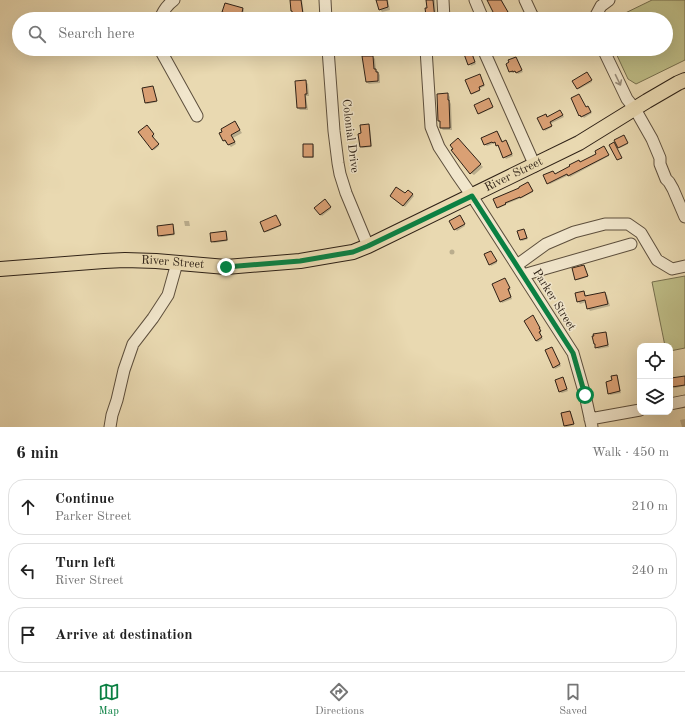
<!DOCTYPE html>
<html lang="en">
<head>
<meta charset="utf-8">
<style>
	:root { --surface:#fff; --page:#f6f6f6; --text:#222; --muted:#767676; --line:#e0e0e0; --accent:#0b8043 }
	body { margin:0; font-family:"Old Standard TT",serif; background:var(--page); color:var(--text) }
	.controls { position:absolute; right:12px; bottom:12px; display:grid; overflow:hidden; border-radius:8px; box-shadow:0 4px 16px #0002 }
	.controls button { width:36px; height:36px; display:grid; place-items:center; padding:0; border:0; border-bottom:1px solid var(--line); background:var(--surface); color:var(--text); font:20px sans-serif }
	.stop { position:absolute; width:12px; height:12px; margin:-9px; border:3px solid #0b8043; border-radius:50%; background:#fff }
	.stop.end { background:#0b8043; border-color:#fff; box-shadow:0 1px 4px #0008 }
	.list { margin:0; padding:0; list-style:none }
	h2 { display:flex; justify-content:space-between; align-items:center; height:52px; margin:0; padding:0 16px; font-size:17px }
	h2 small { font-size:13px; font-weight:400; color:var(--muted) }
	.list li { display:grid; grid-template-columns:26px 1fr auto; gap:12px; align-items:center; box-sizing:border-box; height:56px; margin:0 8px 8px; padding:0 8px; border:1px solid var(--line); border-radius:16px }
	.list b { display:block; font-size:15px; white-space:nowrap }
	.list p { margin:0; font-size:13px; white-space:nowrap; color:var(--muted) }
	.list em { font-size:13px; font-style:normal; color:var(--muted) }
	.icon { flex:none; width:22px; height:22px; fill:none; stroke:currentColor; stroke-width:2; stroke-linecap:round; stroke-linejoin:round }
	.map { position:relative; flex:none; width:685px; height:427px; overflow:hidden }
	.search { position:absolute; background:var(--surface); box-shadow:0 4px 16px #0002; left:12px; right:12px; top:12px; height:44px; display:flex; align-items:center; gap:10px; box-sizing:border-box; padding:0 14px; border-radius:22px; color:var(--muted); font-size:15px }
	.sheet { height:244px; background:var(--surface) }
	nav { display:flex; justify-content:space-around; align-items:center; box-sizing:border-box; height:56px; border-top:1px solid var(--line); background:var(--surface); font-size:11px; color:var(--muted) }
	nav a { display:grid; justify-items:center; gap:2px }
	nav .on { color:var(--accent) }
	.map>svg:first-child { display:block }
</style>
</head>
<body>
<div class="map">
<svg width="685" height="427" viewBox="0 0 685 427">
	<rect width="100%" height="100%" fill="#e9d9b1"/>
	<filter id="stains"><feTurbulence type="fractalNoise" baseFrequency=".005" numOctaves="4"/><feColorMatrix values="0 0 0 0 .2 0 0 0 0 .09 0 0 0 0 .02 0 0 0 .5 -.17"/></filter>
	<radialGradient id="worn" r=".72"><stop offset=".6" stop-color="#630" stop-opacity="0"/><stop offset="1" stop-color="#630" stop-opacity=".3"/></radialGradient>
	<path fill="#bebd87" stroke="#766f4e" d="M 652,0 L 685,0 L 685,60 L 636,84 L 628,79 L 614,49 L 666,49 L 666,19 L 613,19 Z
		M 685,276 L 685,348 L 670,351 L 670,346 L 665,346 L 652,282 Z"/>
	<path fill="#0003" d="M 291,0 L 302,0 L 304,16 L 295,16 L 294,15 Z
		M 377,0 L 388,0 L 390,10 L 382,12 L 380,9 Z
		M 427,0 L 435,0 L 436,17 L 438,19 L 428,19 Z
		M 488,0 L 502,0 L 509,15 L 501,19 L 495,14 Z
		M 226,4 L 243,9 L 244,10 L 242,18 L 225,14 L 224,12 Z
		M 133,49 L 141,49 L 142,51 L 135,53 Z
		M 191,49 L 201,49 L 202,54 L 193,55 L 192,53 Z
		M 472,53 L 476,64 L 471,66 L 465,54 Z
		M 364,57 L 373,57 L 375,59 L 376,70 L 380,75 L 380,83 L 369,84 L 366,82 Z
		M 516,58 L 523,72 L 518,74 L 516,72 L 514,72 L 512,73 L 510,71 Z
		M 479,75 L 485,86 L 479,89 L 480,91 L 473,94 L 472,93 Z
		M 588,75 L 592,82 L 579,89 L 577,88 Z
		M 305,81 L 308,84 L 309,96 L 306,96 L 308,110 L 300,110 L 298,108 Z
		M 153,87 L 154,88 L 157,102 L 147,104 L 146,103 L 143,89 Z
		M 448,94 L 450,97 L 450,102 L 451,104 L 452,130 L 443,130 L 441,128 L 441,122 L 439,121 Z
		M 490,101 L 493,108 L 480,114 L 478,113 Z
		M 586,108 L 589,108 L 592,113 L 584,118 L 582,116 Z
		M 562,113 L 564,117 L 550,124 L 552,127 L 545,131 L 538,118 L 547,116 L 548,118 Z
		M 235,123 L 237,125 L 242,133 L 233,138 L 236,144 L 231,147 L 227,143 L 226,143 L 224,141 L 220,134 Z
		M 369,125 L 370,127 L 372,147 L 362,148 L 361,147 Z
		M 148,128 L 155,136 L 153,138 L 159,146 L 154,150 L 153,149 Z
		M 497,132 L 499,134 L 503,142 L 506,141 L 508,143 L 513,156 L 506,159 L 497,145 L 495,143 L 487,146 L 485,144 Z
		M 625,137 L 628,144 L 620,148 L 618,147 Z
		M 458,140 L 483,167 L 474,175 L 471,173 Z
		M 304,145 L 313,145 L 314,146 L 314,158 L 305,158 L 304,157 Z
		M 606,149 L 609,156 L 570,177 L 569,175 L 550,184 L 548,183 L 553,172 L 556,175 L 581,163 Z
		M 529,185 L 533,192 L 522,198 L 521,198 L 506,204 L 506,205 L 499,208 L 498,207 Z
		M 408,191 L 414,196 L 405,207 L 392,197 L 405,195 Z
		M 325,200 L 331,209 L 322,216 L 315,208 Z
		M 276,216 L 281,226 L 267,232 L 265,231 Z
		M 461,218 L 465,226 L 457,231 L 455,229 Z
		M 184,221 L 189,221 L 190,226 L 185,226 Z
		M 172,225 L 174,227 L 175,235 L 161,237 L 159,235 Z
		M 524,230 L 525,231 L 528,239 L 522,241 L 521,240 Z
		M 225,232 L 227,233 L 228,241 L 214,243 L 212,241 Z
		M449.5 252a2.5 2.5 0 1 1 5 0a2.5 2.5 0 1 1-5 0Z
		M 491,252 L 497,263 L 491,266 L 490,264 Z
		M 584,266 L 585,267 L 588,277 L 578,280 L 576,279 Z
		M 505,279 L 511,290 L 509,290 L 512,299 L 502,303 L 501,301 Z
		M 583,292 L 586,295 L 586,297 L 605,293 L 607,295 L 610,306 L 590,311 L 588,308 L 586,302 L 580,304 L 578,301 Z
		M 534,318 L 541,329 L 540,330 L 541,333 L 540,334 L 543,339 L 538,342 L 536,341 Z
		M 606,333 L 607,335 L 609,347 L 598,349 L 594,344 Z
		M 552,348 L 561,366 L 555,369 L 554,367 Z
		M 617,376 L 618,378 L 621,393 L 610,395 L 609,393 Z
		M 685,377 L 685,386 L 675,388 L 673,387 Z
		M 563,378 L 564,380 L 568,391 L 562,393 L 560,392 L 556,381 Z
		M 570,412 L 571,413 L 574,425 L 566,427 L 565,426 Z
		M 685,419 L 685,427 L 682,427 L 680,420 Z"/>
	<path fill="#daa074" stroke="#2e2116" d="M 290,0 L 301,0 L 303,14 L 293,16 L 292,11 L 291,11 Z
		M 376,0 L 387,0 L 388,7 L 379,10 Z
		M 426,0 L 433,0 L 435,19 L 427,19 L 427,16 L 426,16 L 425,8 L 427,8 Z
		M 487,0 L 501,0 L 508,12 L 498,17 L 496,14 L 494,14 Z
		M 225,3 L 243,8 L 241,17 L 222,12 Z
		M 471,51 L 475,62 L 468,65 L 464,54 Z
		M 362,56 L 373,56 L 374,69 L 376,69 L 376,72 L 378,72 L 378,81 L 366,82 Z
		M 516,57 L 522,70 L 516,73 L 515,71 L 513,72 L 513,71 L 509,72 L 506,64 L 509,62 L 508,60 Z
		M 587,72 L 592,80 L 577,89 L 572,81 Z
		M 480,74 L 484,85 L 479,87 L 480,90 L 471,94 L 465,80 Z
		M 306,80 L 307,94 L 305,94 L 306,108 L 297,108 L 295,81 Z
		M 153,86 L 157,101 L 145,103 L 142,88 Z
		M 448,93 L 448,100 L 449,100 L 450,128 L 440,128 L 440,121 L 438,121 L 437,94 Z
		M 579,94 L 586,107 L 588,106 L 591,112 L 581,117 L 580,115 L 579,116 L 571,98 Z
		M 489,98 L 493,107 L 478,114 L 474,105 Z
		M 560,110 L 563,115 L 550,122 L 552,126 L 543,130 L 537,118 L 546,114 L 547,117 Z
		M 235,121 L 240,130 L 231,135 L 235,142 L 228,145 L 225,140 L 223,141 L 219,133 L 222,132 L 221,129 Z
		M 369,124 L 371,146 L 360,147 L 358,134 L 361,133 L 360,125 Z
		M 147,125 L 154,134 L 152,136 L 159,144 L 152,150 L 138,132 Z
		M 497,131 L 502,142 L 506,140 L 512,154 L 503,158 L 498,145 L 496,146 L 495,142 L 493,143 L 492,142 L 484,145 L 481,138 Z
		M 624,135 L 628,143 L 618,148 L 614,140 Z
		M 458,138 L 481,164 L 470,174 L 451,150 L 453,149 L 450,145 Z
		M 614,142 L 622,158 L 617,160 L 609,145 Z
		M 303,144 L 313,144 L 313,157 L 303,157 Z
		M 604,146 L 609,155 L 568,176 L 567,174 L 547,184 L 543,175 L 553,171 L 555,174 L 570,166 L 569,165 L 579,160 L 580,162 L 596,154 L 595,151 Z
		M 528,182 L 533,191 L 520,198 L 520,197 L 505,203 L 506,204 L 497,208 L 493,199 L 519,188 L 519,187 Z
		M 396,187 L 405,193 L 408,190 L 413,194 L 403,206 L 390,196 Z
		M 325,199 L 331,207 L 320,215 L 314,208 Z
		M 276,215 L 281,225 L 264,232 L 260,222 Z
		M 460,215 L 465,224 L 454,230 L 449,221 Z
		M 173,224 L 174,234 L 158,236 L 157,226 Z
		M 524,229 L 527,238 L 520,240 L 517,231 Z
		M 226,231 L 227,240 L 211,242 L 210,233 Z
		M 491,251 L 497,261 L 489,265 L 484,254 Z
		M 584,265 L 588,276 L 575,280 L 572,268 Z
		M 505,278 L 510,288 L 508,289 L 511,297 L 500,302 L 492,284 Z
		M 584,291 L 585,296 L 605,292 L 608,304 L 587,309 L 585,300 L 577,302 L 575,293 Z
		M 533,315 L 540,328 L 539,328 L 541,331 L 539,332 L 542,337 L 536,341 L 524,321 Z
		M 606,332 L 608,345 L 595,348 L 595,344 L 594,344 L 592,336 L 594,336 L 593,334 Z
		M 552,347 L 560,364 L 553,368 L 545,350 Z
		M 617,375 L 620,391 L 608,394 L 606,382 L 612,380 L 611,376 Z
		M 685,376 L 685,385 L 672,387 L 671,378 Z
		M 563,377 L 567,389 L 559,392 L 555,380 Z
		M 570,411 L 574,424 L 564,426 L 561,413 Z"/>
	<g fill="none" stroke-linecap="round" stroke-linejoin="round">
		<defs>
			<path id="minor" d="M 325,0 L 326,19
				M 443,0 L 444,19
				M 475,0 L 483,19
				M 525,0 L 532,15 L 536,19
				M 160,19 C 163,11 167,5 174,0
				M 594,19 L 601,6 L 609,0
				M 161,49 L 162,53 L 197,116
				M 328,49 L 334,131 L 338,163 L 340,174 L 346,193 L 368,246
				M 426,49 L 431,127 L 439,147 L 456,173 L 472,196 L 573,353 L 585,395 L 592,427
				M 483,49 L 535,166
				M 603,49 L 627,99 L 635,109 L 652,139 L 660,158 L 660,164 L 666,179 L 669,182 L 673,189 L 685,217
				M 517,265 L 546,244 L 574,232 L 605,224 L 628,224 L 641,233 L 657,260 L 672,269 L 685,266
				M 523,275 L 631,244
				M 670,404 L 685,401
				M 590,419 L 640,410
				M 110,427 L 112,415 L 117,400 L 124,370 L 133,344 L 153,318 L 168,295 L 177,263"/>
			<g id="major">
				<path id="s1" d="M 0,269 L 104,261 L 125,260 L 156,261 L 226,267 L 300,261 L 335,255 L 353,252 L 368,246 L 579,143 L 647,101 L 678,83 L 685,80"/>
			</g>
		</defs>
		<use href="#minor" stroke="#5d4f3d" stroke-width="13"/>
		<use href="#major" stroke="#2e2116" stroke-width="16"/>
		<use href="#minor" stroke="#f1e6cc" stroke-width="11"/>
		<use href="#major" stroke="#e9d9b1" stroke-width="14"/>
	</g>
	<defs><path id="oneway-shaft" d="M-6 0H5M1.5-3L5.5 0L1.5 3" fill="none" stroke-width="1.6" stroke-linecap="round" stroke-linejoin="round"/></defs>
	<use stroke="#998d7a" href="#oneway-shaft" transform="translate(618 80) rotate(64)"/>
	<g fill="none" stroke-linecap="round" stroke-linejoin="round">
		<path stroke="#0b8043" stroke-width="5" d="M 226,267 L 300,261 L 335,255 L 353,252 L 368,246 L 472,196 L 573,353 L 585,395"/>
	</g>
	<g text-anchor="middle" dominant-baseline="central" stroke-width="3" stroke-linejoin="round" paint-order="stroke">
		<g font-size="12" fill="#2e2116" stroke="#f1e6cc">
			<text transform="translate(350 136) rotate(83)">Colonial Drive</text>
			<text stroke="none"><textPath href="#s1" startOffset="533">River Street</textPath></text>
			<text stroke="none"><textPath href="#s1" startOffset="173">River Street</textPath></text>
			<text transform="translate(554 300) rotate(58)">Parker Street</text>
		</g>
	</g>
	<rect width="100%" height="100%" filter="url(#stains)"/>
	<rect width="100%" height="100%" fill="url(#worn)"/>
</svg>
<div class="controls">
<button><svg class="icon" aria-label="locate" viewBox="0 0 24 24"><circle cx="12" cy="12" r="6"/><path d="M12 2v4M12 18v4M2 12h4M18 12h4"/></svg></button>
<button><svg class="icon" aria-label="layers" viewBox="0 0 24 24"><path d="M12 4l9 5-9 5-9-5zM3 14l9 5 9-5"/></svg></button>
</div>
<div class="stop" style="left:585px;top:395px"></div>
<div class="stop end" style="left:226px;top:267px"></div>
<div class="search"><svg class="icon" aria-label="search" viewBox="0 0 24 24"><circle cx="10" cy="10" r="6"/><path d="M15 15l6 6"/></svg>Search here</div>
</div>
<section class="sheet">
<h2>6 min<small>Walk · 450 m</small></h2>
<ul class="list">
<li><svg class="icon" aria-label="ahead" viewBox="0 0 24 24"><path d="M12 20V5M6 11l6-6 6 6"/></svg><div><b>Continue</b><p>Parker Street</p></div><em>210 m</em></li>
<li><svg class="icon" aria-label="left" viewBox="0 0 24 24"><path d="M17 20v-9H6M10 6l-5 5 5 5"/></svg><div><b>Turn left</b><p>River Street</p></div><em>240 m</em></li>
<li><svg class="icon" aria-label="arrive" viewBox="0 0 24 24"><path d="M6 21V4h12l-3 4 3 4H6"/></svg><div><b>Arrive at destination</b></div></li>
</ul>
</section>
<nav>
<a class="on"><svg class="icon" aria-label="map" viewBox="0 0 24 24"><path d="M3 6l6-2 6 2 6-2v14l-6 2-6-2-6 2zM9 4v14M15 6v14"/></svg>Map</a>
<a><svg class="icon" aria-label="directions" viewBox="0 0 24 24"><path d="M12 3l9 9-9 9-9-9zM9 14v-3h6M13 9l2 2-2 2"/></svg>Directions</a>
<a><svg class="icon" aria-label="saved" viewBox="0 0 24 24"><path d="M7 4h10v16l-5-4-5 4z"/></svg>Saved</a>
</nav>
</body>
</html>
